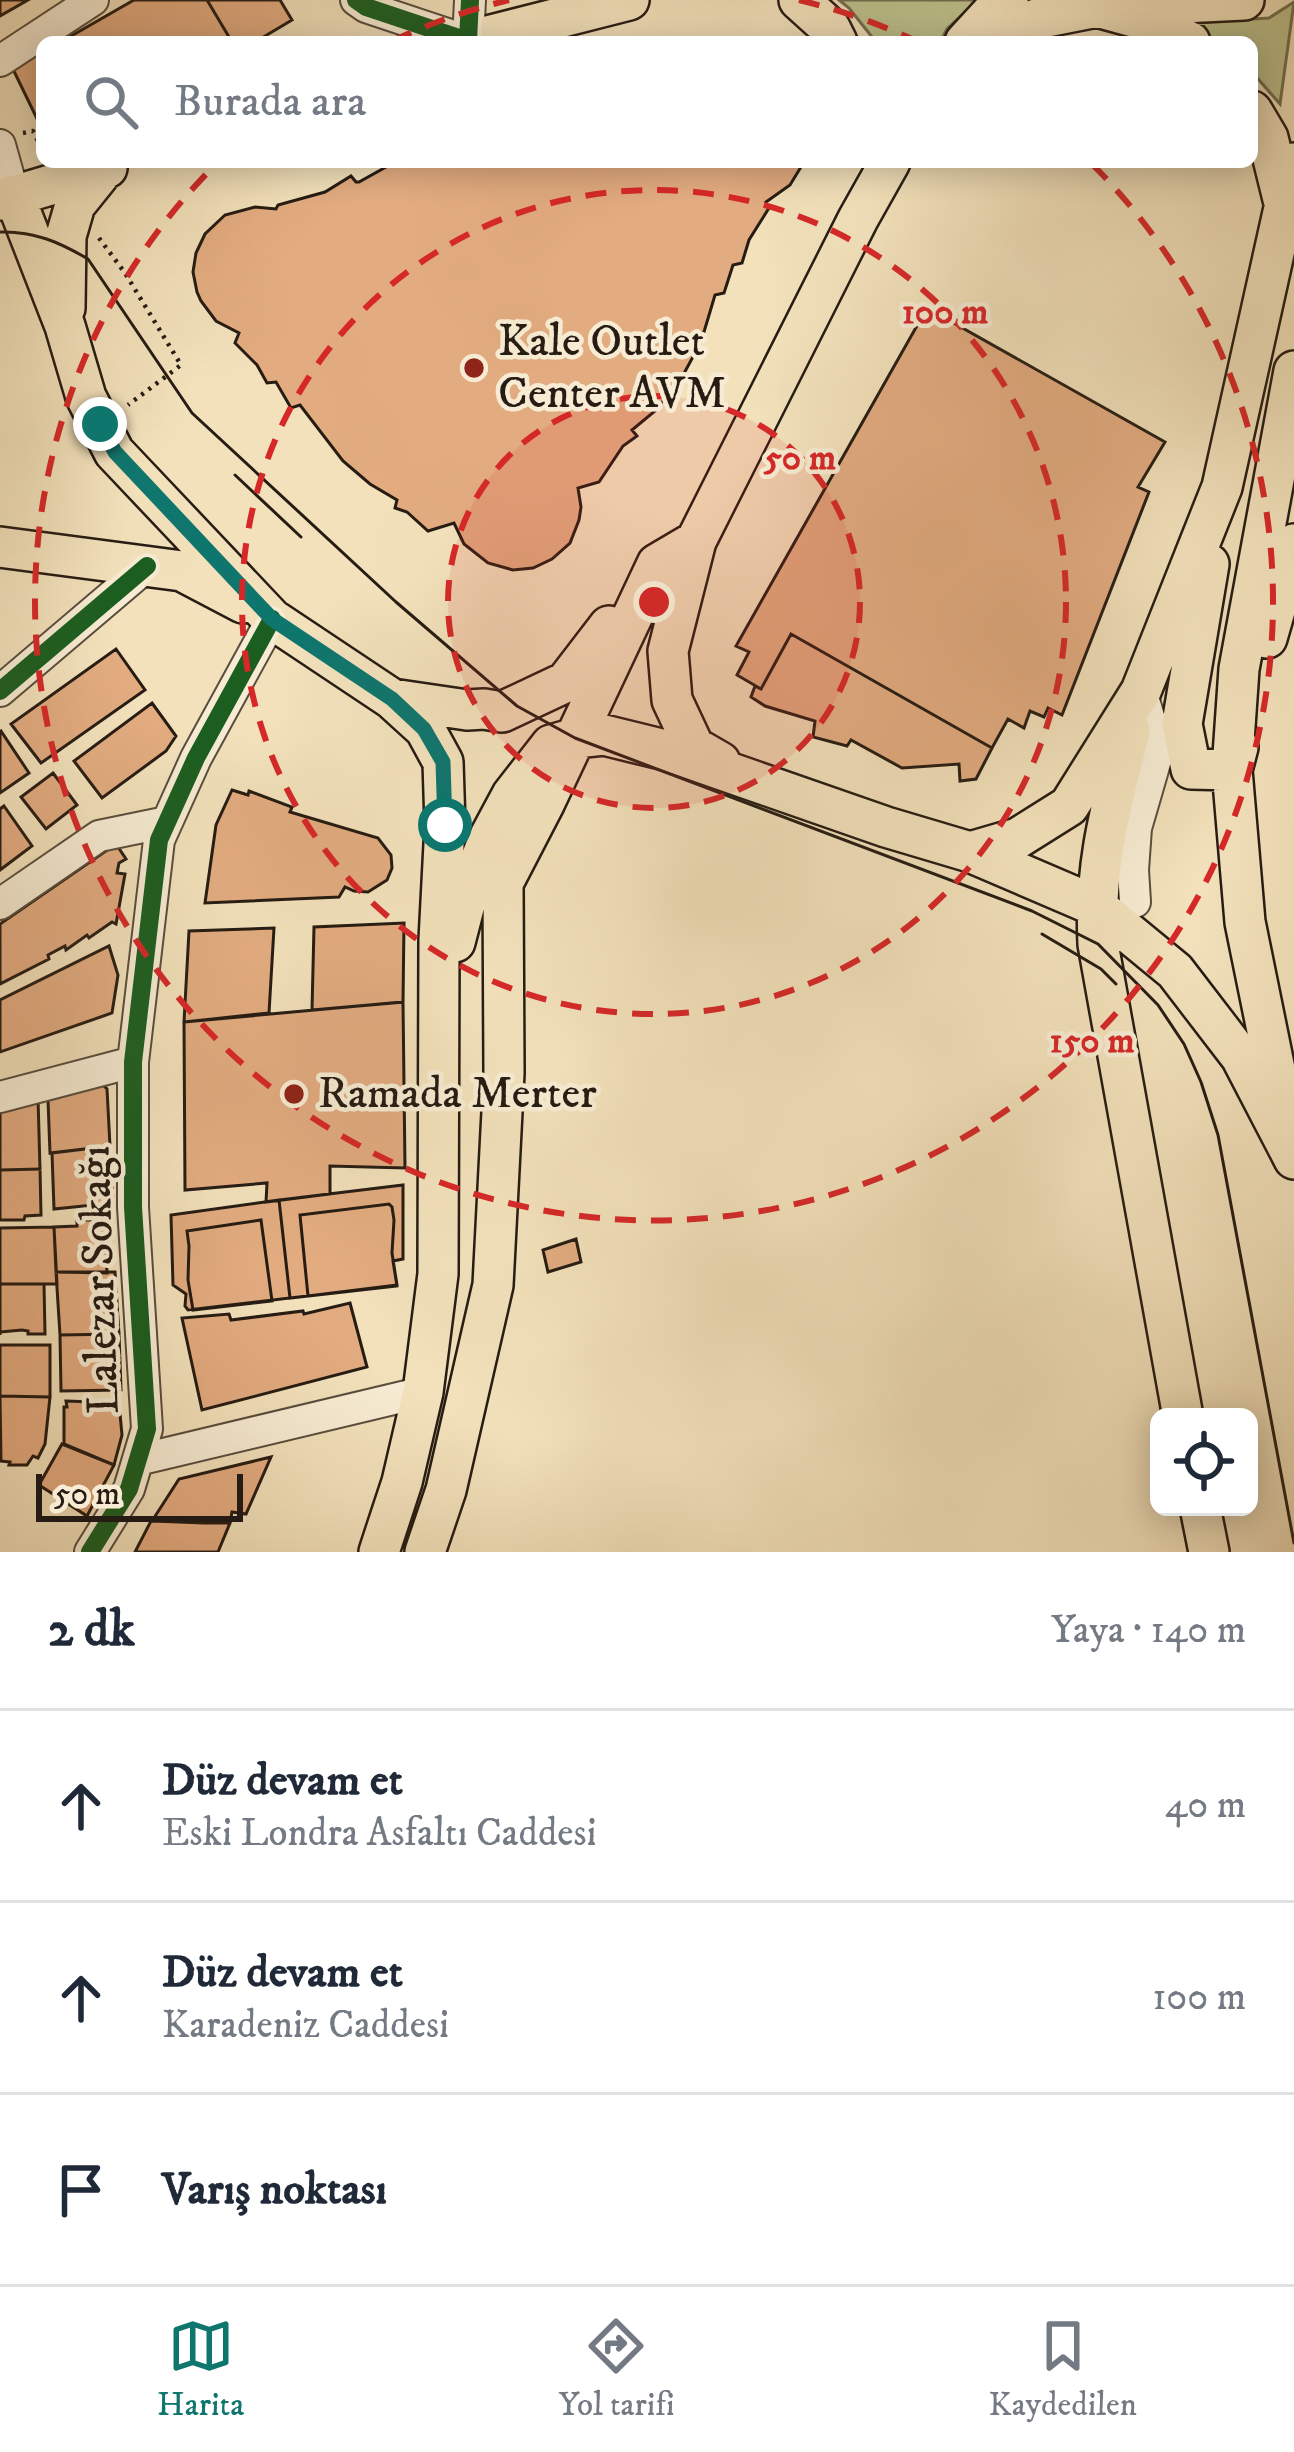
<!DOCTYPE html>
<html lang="tr">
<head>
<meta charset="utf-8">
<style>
	:root { --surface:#fff; --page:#f6f6f7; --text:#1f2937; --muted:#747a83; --line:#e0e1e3; --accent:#0f766e }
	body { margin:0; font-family:"IM FELL DW Pica",serif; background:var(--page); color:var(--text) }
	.controls { position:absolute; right:36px; bottom:36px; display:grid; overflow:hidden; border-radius:18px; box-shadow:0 6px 30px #0003 }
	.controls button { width:108px; height:108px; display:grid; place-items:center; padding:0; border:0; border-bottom:3px solid var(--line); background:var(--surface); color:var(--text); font:60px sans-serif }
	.scale { position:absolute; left:36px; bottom:30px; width:207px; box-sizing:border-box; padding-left:12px; border:6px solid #261c13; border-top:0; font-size:33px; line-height:42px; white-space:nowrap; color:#261c13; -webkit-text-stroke:9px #f7ecd3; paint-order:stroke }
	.stop { position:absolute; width:36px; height:36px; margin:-27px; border:9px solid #0f766e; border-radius:50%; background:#fff }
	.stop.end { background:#0f766e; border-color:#fff; box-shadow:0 3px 12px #0008 }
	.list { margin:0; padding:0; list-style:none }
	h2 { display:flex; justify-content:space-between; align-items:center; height:156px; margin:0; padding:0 48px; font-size:51px }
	h2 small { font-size:39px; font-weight:400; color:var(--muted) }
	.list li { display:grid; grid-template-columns:78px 1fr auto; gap:36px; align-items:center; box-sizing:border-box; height:192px; padding:0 48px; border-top:3px solid var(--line) }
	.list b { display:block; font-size:45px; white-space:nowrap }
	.list p { margin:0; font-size:39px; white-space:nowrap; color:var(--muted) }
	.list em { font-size:39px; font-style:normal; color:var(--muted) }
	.icon { flex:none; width:66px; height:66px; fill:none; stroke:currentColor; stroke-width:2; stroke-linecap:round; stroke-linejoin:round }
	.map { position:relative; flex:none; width:1294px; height:1552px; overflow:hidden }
	.search { position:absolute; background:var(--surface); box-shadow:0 6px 30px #0003; left:36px; right:36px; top:36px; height:132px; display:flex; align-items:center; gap:30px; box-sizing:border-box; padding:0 42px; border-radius:18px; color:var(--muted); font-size:45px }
	.sheet { height:732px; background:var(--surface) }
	nav { display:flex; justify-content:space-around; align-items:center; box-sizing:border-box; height:168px; border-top:3px solid var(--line); background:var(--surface); font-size:33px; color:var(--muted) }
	nav a { display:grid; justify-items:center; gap:6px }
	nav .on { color:var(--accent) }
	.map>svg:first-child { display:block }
</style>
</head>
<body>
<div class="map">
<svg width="1294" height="1552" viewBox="0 0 1294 1552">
	<rect width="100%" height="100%" fill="#f2e1bb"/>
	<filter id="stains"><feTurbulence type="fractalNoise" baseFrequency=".00167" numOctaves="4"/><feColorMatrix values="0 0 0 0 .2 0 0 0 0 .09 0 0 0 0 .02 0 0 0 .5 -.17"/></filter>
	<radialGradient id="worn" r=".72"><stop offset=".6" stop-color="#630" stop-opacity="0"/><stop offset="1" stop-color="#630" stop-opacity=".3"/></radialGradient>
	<path fill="#bdc28e" stroke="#726f50" stroke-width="3" d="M 839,0 L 978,0 L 947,29 L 940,42 L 876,42 L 849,8 Z
		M 1294,2 L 1280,104 L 1252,72 L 1252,42 L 1217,42 L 1192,23 L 1269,18 Z"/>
	<path fill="#e2ab80" stroke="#261c13" stroke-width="3" d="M 0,0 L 28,0 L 0,16 Z
		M 134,0 L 207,0 L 232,42 L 68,42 L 66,39 Z
		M 207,0 L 280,0 L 292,20 L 255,42 L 232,42 Z
		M 42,46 L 42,129 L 11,65 Z
		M 395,162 L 804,162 L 790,185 L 766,202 L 769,208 L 749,240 L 742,263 L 733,265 L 724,293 L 715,295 L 701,342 L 681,379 L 655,411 L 632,430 L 637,436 L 623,446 L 599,482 L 578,488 L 581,507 L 579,520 L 570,543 L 552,559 L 533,568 L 513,570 L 488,563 L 464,544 L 454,523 L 428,531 L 407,512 L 395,508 L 397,500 L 370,484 L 343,461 L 300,405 L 291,408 L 276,382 L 267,383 L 257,365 L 235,343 L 239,333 L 216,321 L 201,301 L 197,292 L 193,272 L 196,253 L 205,234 L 225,215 L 255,207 L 276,209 L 278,205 L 325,192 L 351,176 L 356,182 L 359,182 Z
		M 927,308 L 1165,442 L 1138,487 L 1149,492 L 1062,715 L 1048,708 L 1044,717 L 1030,711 L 1024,728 L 1008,719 L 992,748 L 791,634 L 761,689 L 737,675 L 749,652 L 736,646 Z
		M 791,634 L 992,748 L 976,779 L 960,781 L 959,764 L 902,768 L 851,740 L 847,746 L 813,737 L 815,721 L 765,706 L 751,697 L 755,686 L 761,689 Z
		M 116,649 L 145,690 L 41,763 L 11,724 Z
		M 152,703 L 176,736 L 166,751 L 102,798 L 74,761 Z
		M 1,731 L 29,773 L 0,793 L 0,732 Z
		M 53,773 L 77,805 L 46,829 L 21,797 Z
		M 232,790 L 248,795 L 249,791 L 292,807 L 290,812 L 378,838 L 391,855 L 392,868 L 387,880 L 368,892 L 354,891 L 345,887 L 339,897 L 205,903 L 216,825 Z
		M 4,806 L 32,846 L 0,870 L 0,809 Z
		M 116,844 L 126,859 L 119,863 L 117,873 L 125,874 L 116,924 L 112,922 L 89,938 L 87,935 L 66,950 L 65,946 L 48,955 L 49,959 L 0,984 L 0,924 Z
		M 404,923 L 403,1002 L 312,1010 L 314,927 Z
		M 274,928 L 269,1013 L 184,1022 L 189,931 Z
		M 109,946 L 118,975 L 112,1013 L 0,1052 L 0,1000 Z
		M 403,1002 L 405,1168 L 330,1166 L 330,1194 L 266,1202 L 267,1183 L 185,1190 L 184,1022 Z
		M 102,1084 L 107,1089 L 110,1146 L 50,1153 L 48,1100 Z
		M 38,1098 L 40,1169 L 0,1170 L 0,1110 Z
		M 110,1146 L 113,1203 L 54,1209 L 52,1153 Z
		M 40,1169 L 41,1215 L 25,1216 L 24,1220 L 0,1220 L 0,1170 Z
		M 403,1185 L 403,1259 L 393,1261 L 397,1286 L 290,1298 L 279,1200 Z
		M 279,1200 L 290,1298 L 188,1310 L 185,1306 L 186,1294 L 173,1285 L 171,1215 Z
		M 389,1204 L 392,1207 L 394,1220 L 392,1253 L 397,1285 L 308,1296 L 300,1215 Z
		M 77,1220 L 105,1220 L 107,1273 L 56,1272 L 54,1227 L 77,1226 Z
		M 261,1220 L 272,1301 L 193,1310 L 188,1280 L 189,1246 L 187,1231 Z
		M 54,1227 L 57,1284 L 0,1284 L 0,1228 Z
		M 576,1239 L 581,1262 L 548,1272 L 543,1250 Z
		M 56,1272 L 115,1272 L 119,1334 L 60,1335 Z
		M 0,1284 L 44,1284 L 45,1334 L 28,1334 L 28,1331 L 22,1330 L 0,1332 L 0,1335 Z
		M 350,1303 L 367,1367 L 202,1410 L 182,1318 L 229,1314 L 231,1320 L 303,1311 L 304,1314 Z
		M 119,1334 L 121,1390 L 61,1391 L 60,1335 Z
		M 0,1345 L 50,1345 L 50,1397 L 0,1396 Z
		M 0,1396 L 50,1397 L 45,1444 L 38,1458 L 33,1456 L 27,1465 L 9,1465 L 10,1462 L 1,1461 Z
		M 66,1401 L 119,1403 L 122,1435 L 114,1465 L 64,1444 L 64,1407 L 67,1407 Z
		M 62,1444 L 114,1465 L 87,1516 L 39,1485 Z
		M 271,1457 L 246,1514 L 232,1512 L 230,1523 L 152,1521 L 179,1479 Z
		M 151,1521 L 204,1523 L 230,1523 L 218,1552 L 135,1552 Z"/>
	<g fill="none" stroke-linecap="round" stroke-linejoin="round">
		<defs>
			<path id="minor" d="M 356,0 L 366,7 L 468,41 L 470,0
				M 0,61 L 93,0
				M 0,145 L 14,195
				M 0,691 L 147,566
				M 1135,902 L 1133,870 L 1136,828 L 1159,749 L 1141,691
				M 0,904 L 99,836 L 167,822
				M 0,1097 L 133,1062
				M 138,1460 L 423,1392
				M 90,1552 L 129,1489 L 147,1429 L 133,1207 L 133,1062 L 159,840 L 196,758 L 272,619"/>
			<path id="major" d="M 799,0 L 830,28 L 837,42
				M 1120,6 L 1244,0
				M 464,42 L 629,0
				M 965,42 L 999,5 L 1008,0
				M 1008,42 L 1036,19 L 1097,7 L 1148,21 L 1190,42
				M 1252,111 L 1268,138 L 1283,199
				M 14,195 L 65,326 L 86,397 L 114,452 L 272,619 L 392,699 L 425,729 L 443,762 L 445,825 L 439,940 L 438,1274 L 423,1392 L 402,1482 L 379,1552
				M 0,200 L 107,168
				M 65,308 L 66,236 L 75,205 L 104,169
				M 696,541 L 668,651 L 672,700 L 694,747 L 720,762
				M 0,547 L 182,571 L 243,603
				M 1209,564 L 1182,724 L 1191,769 L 1232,770 L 1239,669 L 1294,371
				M 1267,638 L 1294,544
				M 392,699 L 467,710 L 484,709 L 502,712 L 566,682 L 609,626
				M 1130,731 C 1111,807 1094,865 1098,944 L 1183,1417
				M 1238,747 L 1232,770 L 1245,922 L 1283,1109
				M 970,852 L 1018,838 L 1069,806 L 1141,691 L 1222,487 L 1294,163
				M 455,942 L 469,888 L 490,836 L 512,795 L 551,745 L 575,738 L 604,735 L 665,750 L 886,827 L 970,852 L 1096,906 L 1175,971 L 1241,1057 L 1294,1159
				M 1200,1507 L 1209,1552
				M 425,1552 L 446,1490 L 493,1285 L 504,1073 L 503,883 L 545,802 L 657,564 L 696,541 L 858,219 L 890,162"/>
		</defs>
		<use href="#minor" stroke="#594d3d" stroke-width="34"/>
		<use href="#major" stroke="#261c13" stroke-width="44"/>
		<path stroke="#261c13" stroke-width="4.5" stroke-dasharray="3 6" stroke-linecap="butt" d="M 23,133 L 33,131 L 42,149
			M 99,238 L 125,273 L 181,365 L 128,405"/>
		<use href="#minor" stroke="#f7ecd3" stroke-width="30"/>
		<use href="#major" stroke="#f2e1bb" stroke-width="39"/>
		<path stroke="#261c13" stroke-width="3" d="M 0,232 C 34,231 59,242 88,259 L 192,413 L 396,602 L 517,706 L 575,738 L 1032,911 L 1098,944 L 1158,1005 L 1184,1044 L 1201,1082 L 1218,1135 L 1294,1543
			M 235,475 L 301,537
			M 1042,934 L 1101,969 L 1116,984"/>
		<defs>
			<path id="cycleway" d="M 356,0 L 366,7 L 468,41 L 470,0
				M 0,691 L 147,566
				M 90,1552 L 129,1489 L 147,1429 L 133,1207 L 133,1062 L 159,840 L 196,758 L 272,619"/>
		</defs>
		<use href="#cycleway" stroke="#f7ecd3" stroke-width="26"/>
		<use href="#cycleway" stroke="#1b5e20" stroke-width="18"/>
	</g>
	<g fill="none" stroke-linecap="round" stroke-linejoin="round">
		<path stroke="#0f766e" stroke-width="15" d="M 100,424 L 115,452 L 272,619 L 392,699 L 424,729 L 443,762 L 445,825"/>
	</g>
	<circle cx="654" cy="602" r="206" fill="#d62828" fill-opacity=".12"/>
	<g fill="none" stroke="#d62828" stroke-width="6" stroke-dasharray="21 15">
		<circle cx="654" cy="602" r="206"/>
		<circle cx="654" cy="602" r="412"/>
		<path d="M392 41A619 619 0 0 1 509 0M799 0A619 619 0 0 1 916 41M1092 164A619 619 0 1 1 216 164"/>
	</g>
	<g fill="#8f2418" stroke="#f7ecd3" stroke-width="4.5">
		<circle cx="474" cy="368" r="12"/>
		<circle cx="294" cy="1094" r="12"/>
	</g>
	<g text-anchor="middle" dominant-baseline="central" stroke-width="9" stroke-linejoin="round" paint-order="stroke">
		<g font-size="45" fill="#261c13" stroke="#f7ecd3" text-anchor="start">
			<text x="498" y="342">Kale Outlet<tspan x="498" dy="52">Center AVM</tspan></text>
			<text x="318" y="1094">Ramada Merter</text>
		</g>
		<g font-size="45" fill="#261c13" stroke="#f7ecd3">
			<text transform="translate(100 1280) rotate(-92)">Lalezar Sokağı</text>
		</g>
	</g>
	<circle cx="654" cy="602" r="18" fill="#d62828" stroke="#f7ecd3" stroke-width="6"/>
	<g font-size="36" text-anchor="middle" font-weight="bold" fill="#d62828" stroke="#f7ecd3" stroke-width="9" stroke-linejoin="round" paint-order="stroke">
		<text x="945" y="323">100 m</text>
		<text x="800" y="469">50 m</text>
		<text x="1092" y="1052">150 m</text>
	</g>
	<rect width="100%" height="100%" filter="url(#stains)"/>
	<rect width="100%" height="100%" fill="url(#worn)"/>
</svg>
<div class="controls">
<button><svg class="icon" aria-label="locate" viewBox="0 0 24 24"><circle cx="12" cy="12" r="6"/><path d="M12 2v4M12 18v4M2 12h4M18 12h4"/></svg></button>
</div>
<div class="scale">50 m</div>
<div class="stop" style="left:445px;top:825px"></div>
<div class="stop end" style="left:100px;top:424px"></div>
<div class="search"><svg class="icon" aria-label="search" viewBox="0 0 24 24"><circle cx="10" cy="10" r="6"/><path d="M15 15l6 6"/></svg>Burada ara</div>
</div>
<section class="sheet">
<h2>2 dk<small>Yaya · 140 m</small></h2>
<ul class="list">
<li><svg class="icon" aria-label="ahead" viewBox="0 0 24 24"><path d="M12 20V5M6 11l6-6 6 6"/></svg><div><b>Düz devam et</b><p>Eski Londra Asfaltı Caddesi</p></div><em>40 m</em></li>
<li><svg class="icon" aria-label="ahead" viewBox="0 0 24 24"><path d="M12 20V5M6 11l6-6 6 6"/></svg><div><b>Düz devam et</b><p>Karadeniz Caddesi</p></div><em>100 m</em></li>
<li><svg class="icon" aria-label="arrive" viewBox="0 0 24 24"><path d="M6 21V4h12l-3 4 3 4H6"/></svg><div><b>Varış noktası</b></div></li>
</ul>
</section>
<nav>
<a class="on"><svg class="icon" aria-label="map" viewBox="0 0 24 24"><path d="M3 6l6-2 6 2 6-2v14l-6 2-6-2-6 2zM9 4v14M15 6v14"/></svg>Harita</a>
<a><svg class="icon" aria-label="directions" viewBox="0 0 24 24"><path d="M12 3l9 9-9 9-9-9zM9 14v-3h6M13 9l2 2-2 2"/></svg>Yol tarifi</a>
<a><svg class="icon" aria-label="saved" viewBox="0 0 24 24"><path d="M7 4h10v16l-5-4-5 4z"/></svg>Kaydedilen</a>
</nav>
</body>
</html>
